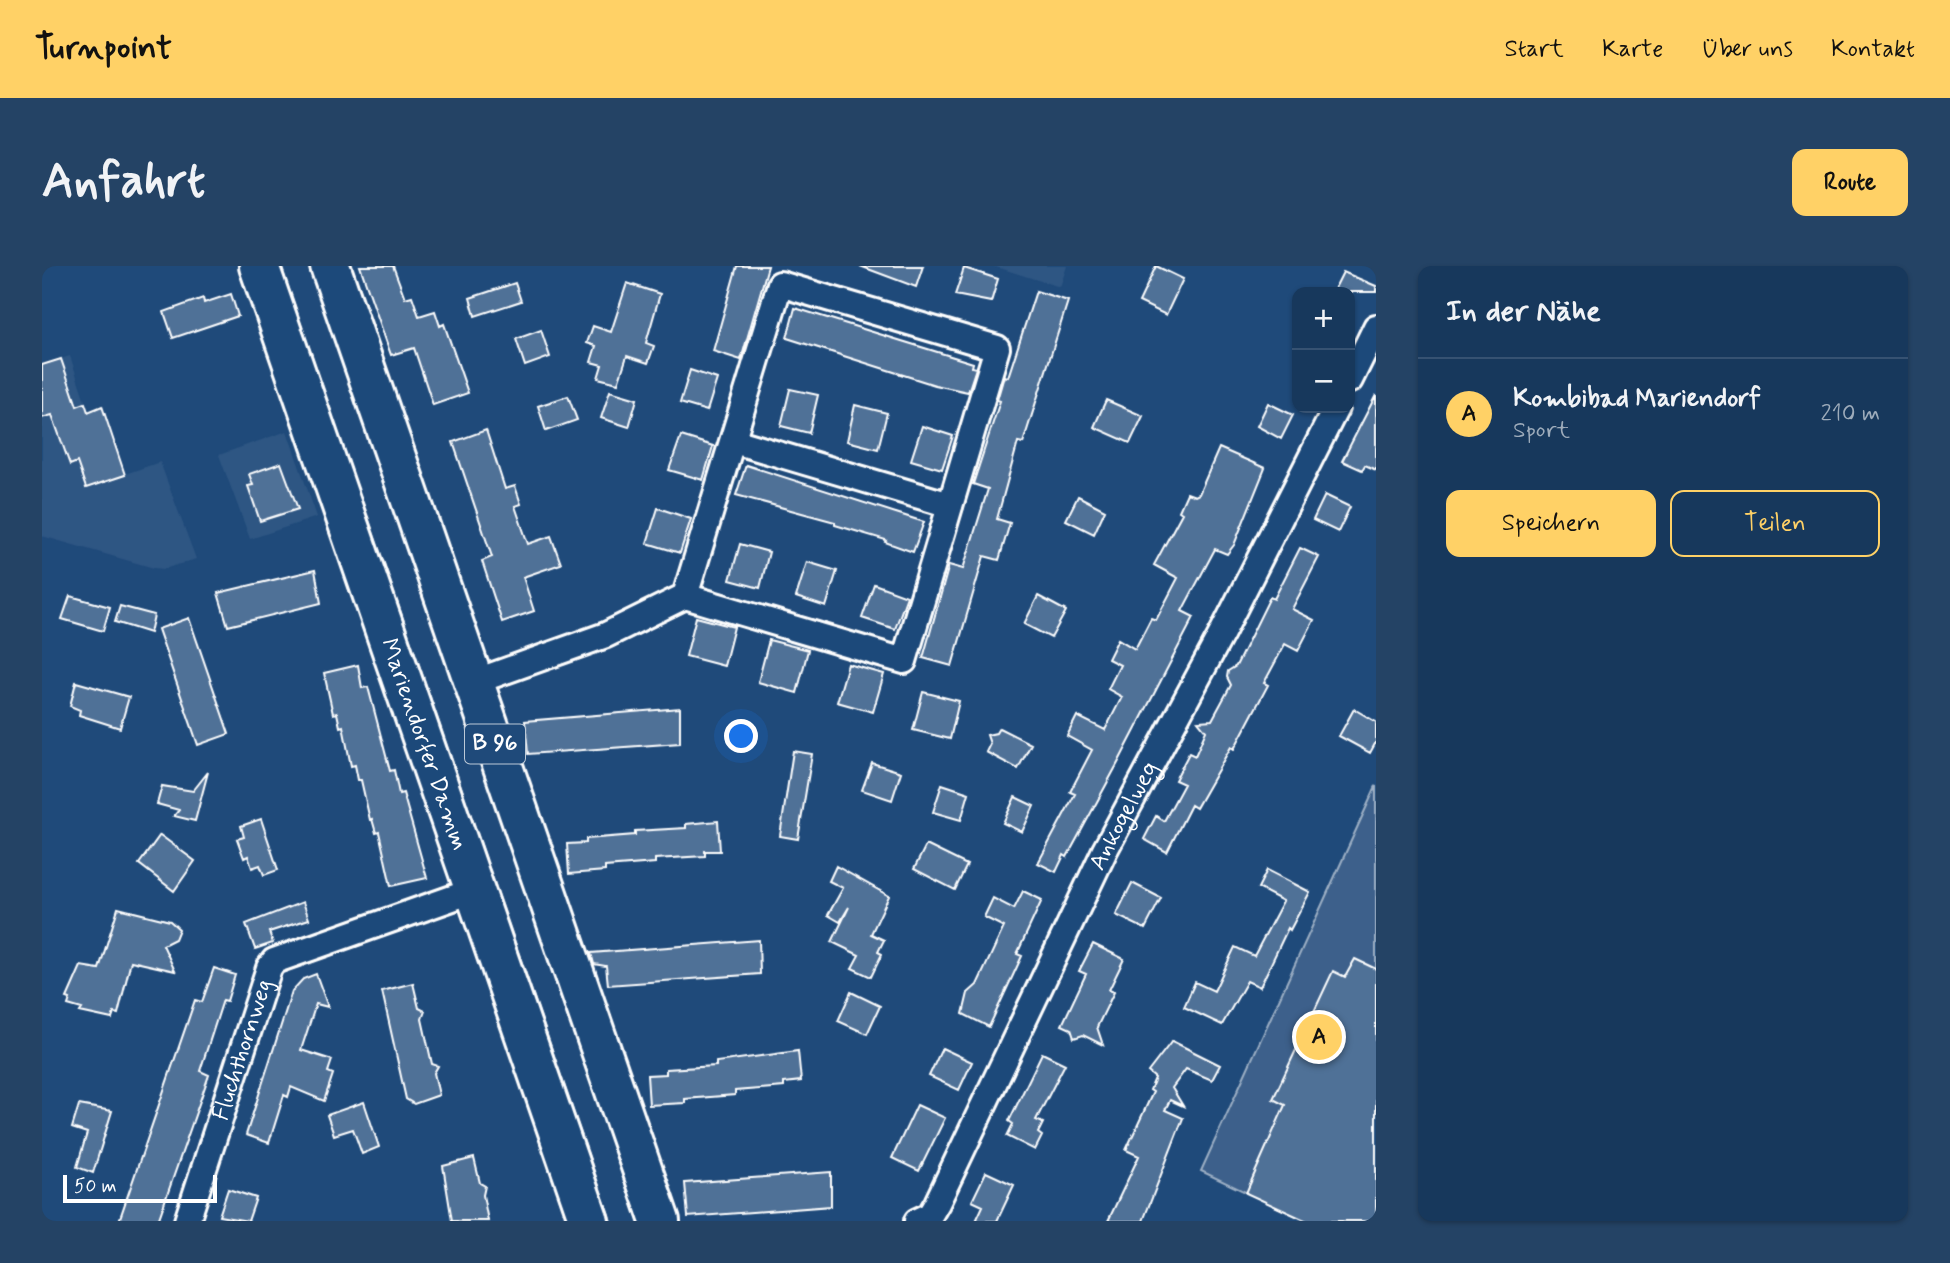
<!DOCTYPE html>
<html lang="de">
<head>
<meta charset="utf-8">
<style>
	:root { --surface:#17385c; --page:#244365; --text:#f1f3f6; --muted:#9eacbb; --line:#365272; --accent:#ffd166 }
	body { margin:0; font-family:Mynerve,sans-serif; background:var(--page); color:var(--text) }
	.controls { position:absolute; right:21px; top:21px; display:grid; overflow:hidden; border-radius:14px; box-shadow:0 2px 5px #0004 }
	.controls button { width:63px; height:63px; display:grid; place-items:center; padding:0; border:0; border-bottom:2px solid var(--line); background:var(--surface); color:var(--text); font:35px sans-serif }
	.scale { position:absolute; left:21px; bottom:18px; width:154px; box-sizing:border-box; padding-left:7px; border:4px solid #fff; border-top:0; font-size:19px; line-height:24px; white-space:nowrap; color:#fff; -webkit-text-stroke:5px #1f4a7a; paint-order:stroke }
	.you { position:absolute; left:700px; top:471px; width:24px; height:24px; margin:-18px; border:5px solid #fff; border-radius:50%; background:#1a73e8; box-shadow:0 0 0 10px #1a73e833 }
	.badge { display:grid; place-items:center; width:46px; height:46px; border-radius:50%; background:var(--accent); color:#111; font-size:23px; font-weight:700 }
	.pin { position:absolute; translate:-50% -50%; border:4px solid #fff; box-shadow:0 2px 7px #0006 }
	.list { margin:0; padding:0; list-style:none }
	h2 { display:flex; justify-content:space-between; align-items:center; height:91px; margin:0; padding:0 28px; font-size:30px }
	h2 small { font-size:23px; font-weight:400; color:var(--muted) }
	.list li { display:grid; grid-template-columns:46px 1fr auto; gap:21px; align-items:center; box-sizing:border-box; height:112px; padding:0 28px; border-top:2px solid var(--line) }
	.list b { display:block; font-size:26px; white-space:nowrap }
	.list p { margin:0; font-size:23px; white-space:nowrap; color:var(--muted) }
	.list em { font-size:23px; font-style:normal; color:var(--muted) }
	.actions { display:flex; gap:14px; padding:21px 28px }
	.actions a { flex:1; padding:16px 0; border:2px solid var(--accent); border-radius:14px; text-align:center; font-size:24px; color:var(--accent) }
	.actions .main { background:var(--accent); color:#111 }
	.map { position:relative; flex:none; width:1334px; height:955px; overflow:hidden; border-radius:14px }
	header { display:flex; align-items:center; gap:42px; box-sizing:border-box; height:98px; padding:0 35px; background:var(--accent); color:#111 }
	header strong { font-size:33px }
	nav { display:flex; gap:38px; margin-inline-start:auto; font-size:24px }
	.intro { display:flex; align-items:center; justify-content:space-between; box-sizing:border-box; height:168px; padding:0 42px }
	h1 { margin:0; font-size:49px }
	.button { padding:18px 32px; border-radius:14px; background:var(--accent); color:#111; font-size:24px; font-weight:700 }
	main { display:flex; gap:42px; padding:0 42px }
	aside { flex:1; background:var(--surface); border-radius:14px; box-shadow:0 2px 5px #0004 }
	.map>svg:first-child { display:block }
</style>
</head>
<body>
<header>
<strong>Turnpoint</strong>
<nav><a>Start</a><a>Karte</a><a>Über uns</a><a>Kontakt</a></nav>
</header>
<div class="intro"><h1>Anfahrt</h1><a class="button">Route</a></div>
<main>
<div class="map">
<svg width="1334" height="955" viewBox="0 0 1334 955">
	<rect width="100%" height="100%" fill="#1f4a7a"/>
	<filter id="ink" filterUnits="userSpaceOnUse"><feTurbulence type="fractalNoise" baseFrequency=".0143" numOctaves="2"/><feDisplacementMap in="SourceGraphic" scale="14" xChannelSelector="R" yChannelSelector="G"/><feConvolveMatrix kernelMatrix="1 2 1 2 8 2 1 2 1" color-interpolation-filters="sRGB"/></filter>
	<g filter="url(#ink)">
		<path fill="#2e5683" d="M 951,0 L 1025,0 L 1018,21 Z
			M 28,90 L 46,144 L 60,140 L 83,208 L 118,196 L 154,293 L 122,303 L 112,302 L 0,270 L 0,99 Z
			M 245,165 L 275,251 L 208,273 L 177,189 Z"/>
		<path fill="#3c618b" stroke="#9eb0c5" stroke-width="2" d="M 230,0 L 239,0 L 321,239 L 313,242 Z
			M 326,251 L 444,593 L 436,595 L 317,254 Z
			M 1334,520 L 1334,955 L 1265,955 L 1159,905 Z
			M 448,604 L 569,955 L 560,955 L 439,607 Z"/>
		<path fill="#507197" stroke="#fff" stroke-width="2" d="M 318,0 L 351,0 L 363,32 L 370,30 L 377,50 L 393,45 L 398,60 L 402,58 L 426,127 L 391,139 L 372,82 L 349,89 Z
			M 695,0 L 726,0 L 699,94 L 671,85 Z
			M 818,0 L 881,0 L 874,21 Z
			M 1114,0 L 1141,13 L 1124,49 L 1097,36 Z
			M 922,2 L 956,13 L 949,36 L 913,29 Z
			M 1301,6 L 1334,20 L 1334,26 L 1291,26 Z
			M 473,17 L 479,35 L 433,50 L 428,32 Z
			M 585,17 L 618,28 L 604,77 L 612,80 L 606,97 L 585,90 L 576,117 L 556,112 L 560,99 L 549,96 L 554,80 L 545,77 L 551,60 L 569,66 Z
			M 994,25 L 1026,35 L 981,177 L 976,176 L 955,253 L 968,257 L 957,294 L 942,290 L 910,400 L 881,392 L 907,299 L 921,303 L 946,223 L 931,218 L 958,135 L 955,134 L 962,110 L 966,111 Z
			M 189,28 L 196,50 L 131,72 L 122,46 L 161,32 L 162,37 Z
			M 753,42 L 931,97 L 930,101 L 934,102 L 926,126 L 893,119 L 745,72 Z
			M 499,64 L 508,91 L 483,100 L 474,73 Z
			M 19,93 L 35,140 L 43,137 L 46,146 L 60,140 L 83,209 L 44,222 L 35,196 L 28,199 L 10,149 L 0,152 L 0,99 Z
			M 648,104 L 675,113 L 665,145 L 638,137 Z
			M 748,123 L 776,129 L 767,167 L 739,160 Z
			M 568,125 L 595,133 L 587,161 L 559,152 Z
			M 1334,129 L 1334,204 L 1323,199 L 1320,204 L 1300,195 Z
			M 526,130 L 535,154 L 504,165 L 496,140 Z
			M 1064,134 L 1101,150 L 1088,177 L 1052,161 Z
			M 1226,137 L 1251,149 L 1239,173 L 1215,160 Z
			M 813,139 L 845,147 L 836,183 L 805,175 Z
			M 880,160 L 911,170 L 900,203 L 869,194 Z
			M 444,164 L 463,223 L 473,220 L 479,238 L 473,240 L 486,278 L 509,270 L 519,298 L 481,311 L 492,345 L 460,356 L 440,295 L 450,291 L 411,176 Z
			M 639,170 L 671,180 L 661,214 L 627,204 Z
			M 1177,182 L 1223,202 L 1192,279 L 1185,288 L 1173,283 L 1140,345 L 1152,351 L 1076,497 L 1025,591 L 1022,589 L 1014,606 L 996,597 L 1033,528 L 1028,526 L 1050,484 L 1025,470 L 1035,450 L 1063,464 L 1080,431 L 1066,423 L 1078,399 L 1066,393 L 1076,373 L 1093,383 L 1109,352 L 1114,354 L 1136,312 L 1112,299 L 1140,247 L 1137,245 L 1145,227 L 1153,230 L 1157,228 Z
			M 239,197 L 256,243 L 218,255 L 206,220 L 211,219 L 207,208 Z
			M 704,199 L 882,256 L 871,286 L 843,276 L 844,274 L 793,259 L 793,256 L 694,229 Z
			M 1283,229 L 1308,241 L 1296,266 L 1271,254 Z
			M 1036,230 L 1063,244 L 1052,268 L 1024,254 Z
			M 616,242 L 649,253 L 638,287 L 605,277 Z
			M 698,278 L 727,286 L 718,322 L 688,314 Z
			M 1258,282 L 1277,291 L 1250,343 L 1272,354 L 1256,385 L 1243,378 L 1222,417 L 1226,419 L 1192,483 L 1189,481 L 1154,542 L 1149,539 L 1125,586 L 1102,573 L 1114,550 L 1122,555 L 1142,518 L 1133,514 L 1147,487 L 1153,490 L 1164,465 L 1156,455 L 1170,454 L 1189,419 L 1185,411 L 1186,405 L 1194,400 L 1228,331 L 1232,333 Z
			M 765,296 L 795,305 L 784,341 L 754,331 Z
			M 273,304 L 279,337 L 186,360 L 176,327 Z
			M 832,318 L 865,330 L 853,363 L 820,352 Z
			M 28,330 L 68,341 L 61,365 L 20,353 Z
			M 996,330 L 1024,345 L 1009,372 L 982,358 Z
			M 78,340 L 112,349 L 108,367 L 73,356 Z
			M 654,351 L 692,361 L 682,400 L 644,390 Z
			M 147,352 L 187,468 L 156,479 L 116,363 Z
			M 727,374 L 766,384 L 755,427 L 716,416 Z
			M 806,398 L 842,408 L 831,446 L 795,436 Z
			M 316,399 L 320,422 L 326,421 L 330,436 L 348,505 L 352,504 L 357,528 L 361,527 L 385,612 L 349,620 L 337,566 L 334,567 L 330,553 L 328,554 L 319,514 L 316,514 L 313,499 L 309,500 L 301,460 L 298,461 L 295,447 L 291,448 L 282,407 Z
			M 34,416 L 87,431 L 78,462 L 37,449 L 38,444 L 28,440 Z
			M 881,426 L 917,435 L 908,473 L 871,464 Z
			M 638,442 L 638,477 L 486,488 L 483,455 Z
			M 1312,443 L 1334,456 L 1334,476 L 1328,487 L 1297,470 Z
			M 957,462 L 989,478 L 976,503 L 944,486 L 948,478 L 945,469 L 954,467 Z
			M 751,485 L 770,488 L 756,573 L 738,570 Z
			M 830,497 L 859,506 L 850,534 L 820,524 Z
			M 166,506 L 153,555 L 132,550 L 137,544 L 115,538 L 120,520 L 151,525 Z
			M 900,518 L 927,527 L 919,554 L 891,546 Z
			M 973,531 L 992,540 L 980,566 L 961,557 Z
			M 219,553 L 236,604 L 222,609 L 218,599 L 210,602 L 206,590 L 202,592 L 195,573 L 202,571 L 199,560 Z
			M 676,555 L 678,585 L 663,585 L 663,590 L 613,593 L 613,597 L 563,601 L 563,605 L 527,608 L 525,578 L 544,577 L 544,573 L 593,569 L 593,565 L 644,562 L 644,558 Z
			M 118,569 L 153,595 L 132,625 L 97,598 Z
			M 884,579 L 925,599 L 913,624 L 872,603 Z
			M 794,600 L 847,630 L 829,668 L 842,674 L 836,686 L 840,688 L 829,711 L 810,702 L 817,689 L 790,676 L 807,641 L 798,656 L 786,649 L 801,622 L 787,615 Z
			M 1225,604 L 1268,626 L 1248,664 L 1246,662 L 1218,721 L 1205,715 L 1180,759 L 1142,741 L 1153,716 L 1172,725 L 1193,681 L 1212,690 L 1241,635 L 1216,622 Z
			M 1090,617 L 1119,632 L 1103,663 L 1074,649 Z
			M 981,625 L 1000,634 L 975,688 L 980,690 L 947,761 L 921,748 L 926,727 L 935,719 L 962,661 L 942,651 L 951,632 L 972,643 Z
			M 261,636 L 267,653 L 227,666 L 231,677 L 213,683 L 204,658 Z
			M 76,642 L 128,655 L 137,663 L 133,673 L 121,679 L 133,705 L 89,695 L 76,748 L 72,747 L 70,753 L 38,746 L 40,743 L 26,739 L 28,733 L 25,732 L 39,700 L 57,703 Z
			M 717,674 L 718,708 L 566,719 L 564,700 L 552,698 L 549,687 Z
			M 1051,678 L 1082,693 L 1067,724 L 1072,726 L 1055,761 L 1061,779 L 1041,769 L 1032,772 L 1029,763 L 1020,759 L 1044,708 L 1037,705 Z
			M 1313,693 L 1334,703 L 1334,955 L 1265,955 L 1204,927 L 1243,839 L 1231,833 L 1291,705 L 1303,711 Z
			M 172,702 L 193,709 L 185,735 L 181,734 L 158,805 L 167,809 L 116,955 L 77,955 L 153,734 L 160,736 Z
			M 274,708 L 286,741 L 274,738 L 259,784 L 290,794 L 286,806 L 291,808 L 282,835 L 249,821 L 246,831 L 242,829 L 227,877 L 204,869 L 250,725 L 261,713 Z
			M 371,717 L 377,742 L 383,745 L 380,753 L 390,798 L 396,800 L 392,807 L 397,829 L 372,838 L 364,833 L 340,725 Z
			M 809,726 L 838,740 L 825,768 L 796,755 Z
			M 1130,775 L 1178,799 L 1170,814 L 1144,803 L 1130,822 L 1141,840 L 1128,834 L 1123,844 L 1141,852 L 1101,955 L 1066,955 L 1097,890 L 1084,884 L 1111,826 L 1108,824 L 1113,812 L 1106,806 Z
			M 900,782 L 930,796 L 917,824 L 887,810 Z
			M 756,785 L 759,815 L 742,817 L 742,821 L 693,825 L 693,829 L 643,833 L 643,837 L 607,839 L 605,809 L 624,808 L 624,803 L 674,800 L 674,796 Z
			M 1000,787 L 1023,798 L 994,854 L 1001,857 L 996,867 L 1000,870 L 993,884 L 965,870 L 971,858 L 967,855 Z
			M 322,836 L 337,881 L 320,888 L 311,863 L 292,869 L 285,849 Z
			M 37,839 L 70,845 L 51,907 L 35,901 L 45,867 L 30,862 Z
			M 875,839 L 903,852 L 877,905 L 850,892 Z
			M 432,892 L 438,917 L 443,920 L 441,929 L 446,955 L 410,955 L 401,900 Z
			M 789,906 L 789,940 L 646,951 L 643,917 Z
			M 944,906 L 972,919 L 955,955 L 934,955 L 941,940 L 930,935 Z
			M 186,923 L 214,932 L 206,955 L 177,950 Z"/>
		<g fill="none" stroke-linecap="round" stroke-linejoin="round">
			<defs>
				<g id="minor">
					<path d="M 1308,114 L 1334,61"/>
					<path d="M 692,175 L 908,239"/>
					<path d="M 432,416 L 564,369 L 643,330 L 862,395 L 955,82 L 738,18 L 643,330"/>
					<path id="s1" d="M 145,955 L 227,702 L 232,695 L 433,624"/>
					<path id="s2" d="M 875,955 L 888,949 L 895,937 L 1063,584 L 1180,367 L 1294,142"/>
				</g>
				<g id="primary">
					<path id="s3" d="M 217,0 L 547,955"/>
					<path d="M 288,0 L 618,955"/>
				</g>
			</defs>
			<use href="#minor" stroke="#fff" stroke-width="30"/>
			<use href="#primary" stroke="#fff" stroke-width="44"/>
			<use href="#minor" stroke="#1f4a7a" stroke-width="24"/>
			<use href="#primary" stroke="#1f4a7a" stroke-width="38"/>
		</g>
	</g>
	<g text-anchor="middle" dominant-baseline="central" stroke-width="7" stroke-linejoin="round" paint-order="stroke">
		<rect fill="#1f4a7a" stroke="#bcc9d7" stroke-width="2" x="423" y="458.5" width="60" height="39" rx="5"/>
		<g font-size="23" font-weight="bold" fill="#fff">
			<text x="453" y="478">B 96</text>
		</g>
		<g font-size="24" fill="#fff" stroke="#1f4a7a">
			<text stroke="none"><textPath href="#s3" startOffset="506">Mariendorfer Damm</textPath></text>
			<text stroke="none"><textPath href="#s2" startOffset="458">Ankogelweg</textPath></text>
			<text stroke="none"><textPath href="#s1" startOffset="180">Fluchthornweg</textPath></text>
		</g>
	</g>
</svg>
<div class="controls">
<button>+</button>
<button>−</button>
</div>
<div class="scale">50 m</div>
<div class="you"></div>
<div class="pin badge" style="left:1277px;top:771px">A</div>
</div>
<aside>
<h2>In der Nähe<small></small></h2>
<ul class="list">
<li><span class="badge">A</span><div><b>Kombibad Mariendorf</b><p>Sport</p></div><em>210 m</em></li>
</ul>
<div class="actions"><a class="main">Speichern</a><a>Teilen</a></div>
</aside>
</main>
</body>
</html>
